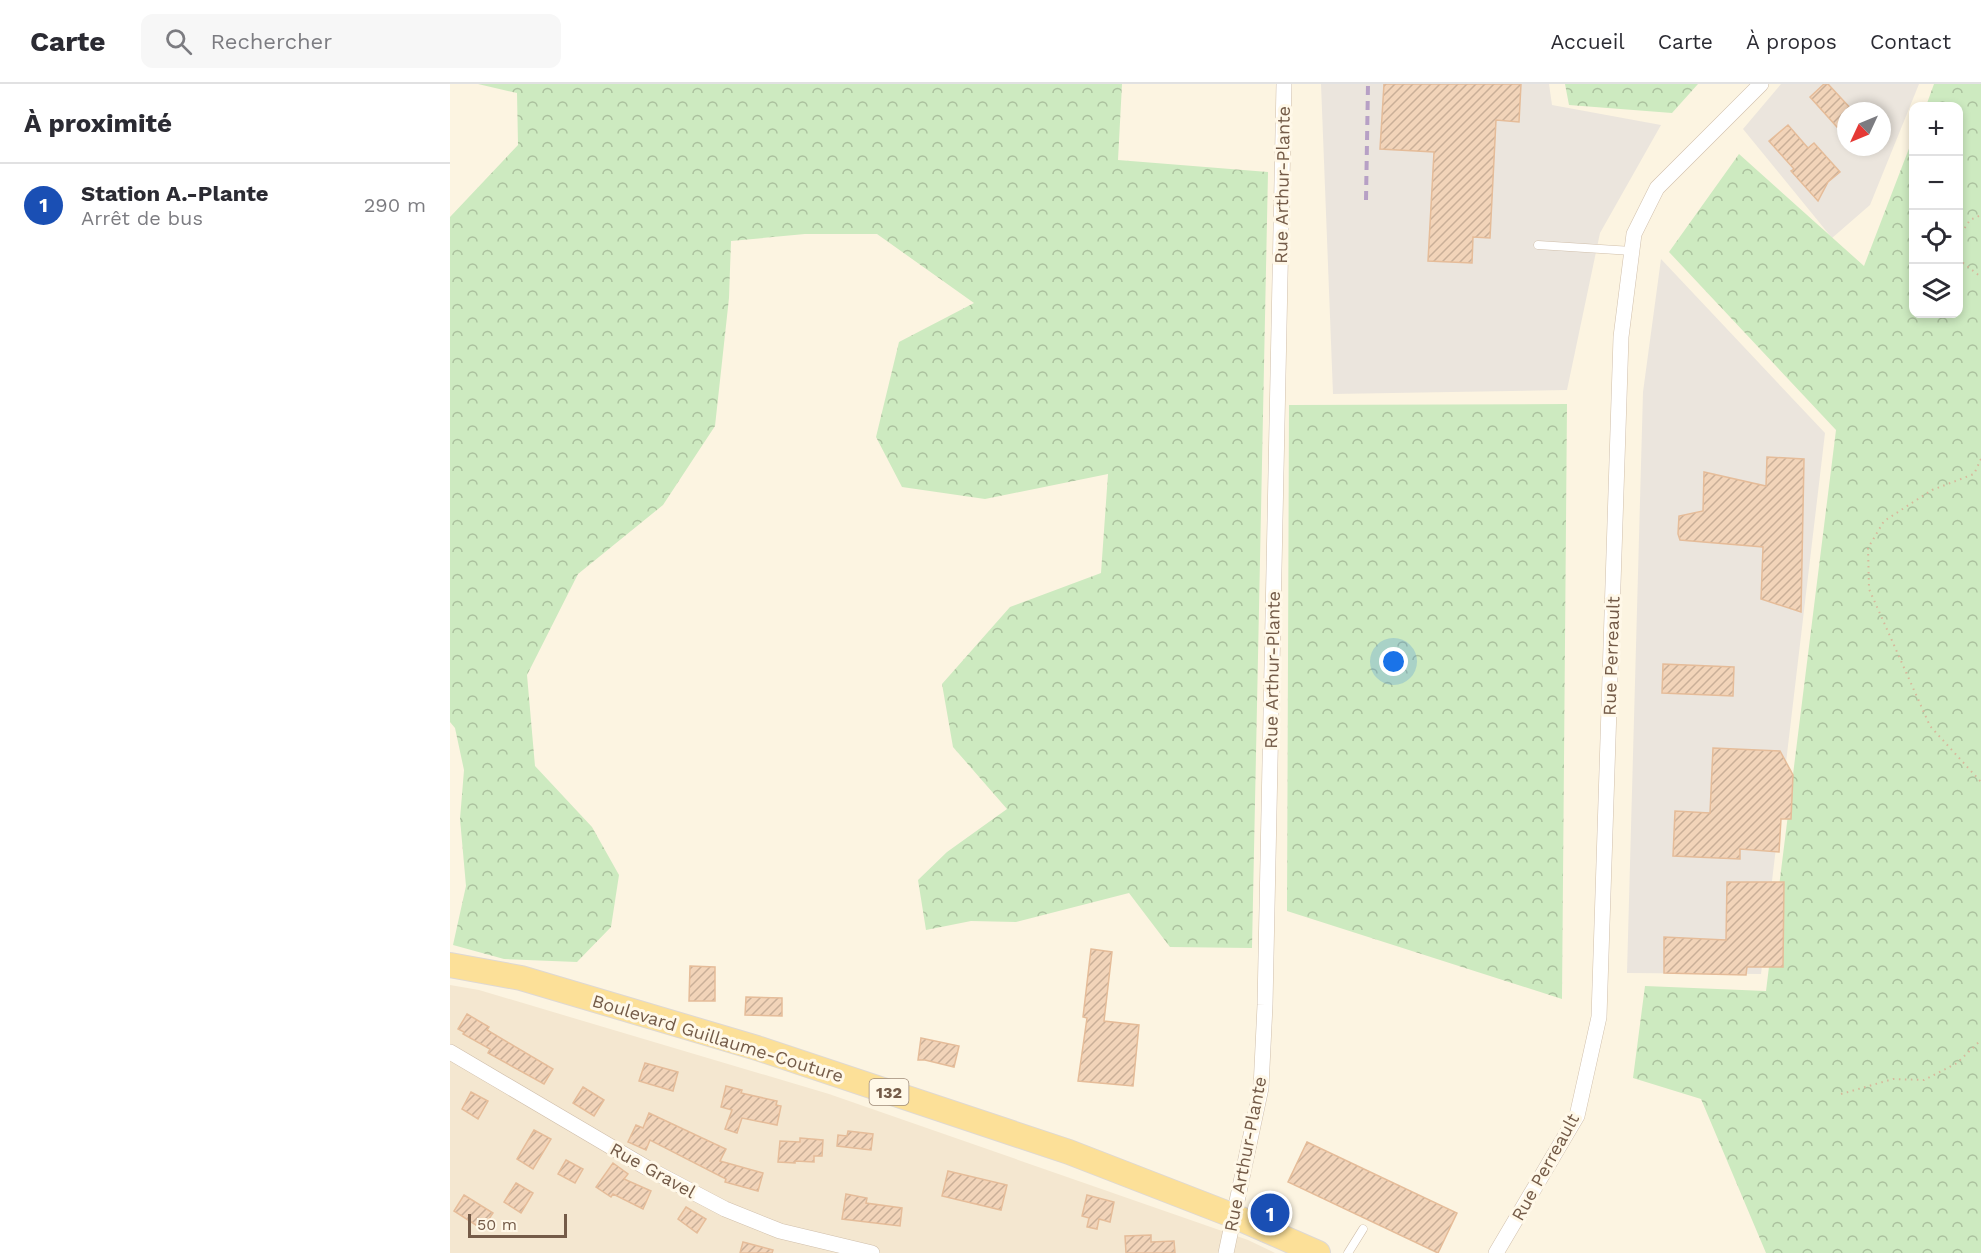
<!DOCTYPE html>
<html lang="fr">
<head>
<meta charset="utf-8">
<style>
	:root { --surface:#fff; --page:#f7f7f7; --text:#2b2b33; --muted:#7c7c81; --line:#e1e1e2; --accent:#b45309 }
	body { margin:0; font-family:"Work Sans",sans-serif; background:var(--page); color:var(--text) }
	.controls { position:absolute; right:18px; top:18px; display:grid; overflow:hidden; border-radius:12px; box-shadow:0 3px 9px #0003 }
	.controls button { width:54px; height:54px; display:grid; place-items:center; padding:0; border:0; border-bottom:2px solid var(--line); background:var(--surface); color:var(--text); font:30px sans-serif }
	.compass { position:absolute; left:1387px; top:18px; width:54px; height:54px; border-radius:50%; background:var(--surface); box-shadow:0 3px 9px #0003; rotate:226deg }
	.scale { position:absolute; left:18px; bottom:15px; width:99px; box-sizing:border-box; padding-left:6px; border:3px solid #745b48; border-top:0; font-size:16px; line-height:21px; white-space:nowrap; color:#745b48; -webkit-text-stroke:4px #fff8e8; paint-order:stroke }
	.you { position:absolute; left:944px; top:578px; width:21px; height:21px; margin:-15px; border:4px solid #fff; border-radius:50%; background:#1a73e8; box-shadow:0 0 0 9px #1a73e833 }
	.badge { display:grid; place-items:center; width:39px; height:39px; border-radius:50%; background:var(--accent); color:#fff; font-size:20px; font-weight:700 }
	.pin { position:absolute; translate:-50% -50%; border:3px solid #fff; box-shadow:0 2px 6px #0006 }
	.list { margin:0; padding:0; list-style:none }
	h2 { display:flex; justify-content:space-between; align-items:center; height:78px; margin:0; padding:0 24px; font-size:26px }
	h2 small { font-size:20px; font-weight:400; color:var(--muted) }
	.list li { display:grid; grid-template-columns:39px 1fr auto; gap:18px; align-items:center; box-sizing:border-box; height:84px; padding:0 24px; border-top:2px solid var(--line) }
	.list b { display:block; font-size:22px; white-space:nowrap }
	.list p { margin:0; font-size:20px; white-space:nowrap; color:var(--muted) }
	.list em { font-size:20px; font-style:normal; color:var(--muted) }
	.icon { flex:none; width:33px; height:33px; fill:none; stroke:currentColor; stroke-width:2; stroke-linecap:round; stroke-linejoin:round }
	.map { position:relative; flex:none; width:1531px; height:1169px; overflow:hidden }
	header { display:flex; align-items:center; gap:36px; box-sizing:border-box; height:84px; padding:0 30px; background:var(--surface); border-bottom:2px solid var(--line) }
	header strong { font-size:28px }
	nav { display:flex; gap:33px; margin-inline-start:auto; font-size:21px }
	.search { width:420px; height:54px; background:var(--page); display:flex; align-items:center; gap:15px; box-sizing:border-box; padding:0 21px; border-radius:12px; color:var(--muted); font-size:22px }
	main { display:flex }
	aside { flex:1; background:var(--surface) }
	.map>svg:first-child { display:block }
</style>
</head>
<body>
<header>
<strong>Carte</strong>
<div class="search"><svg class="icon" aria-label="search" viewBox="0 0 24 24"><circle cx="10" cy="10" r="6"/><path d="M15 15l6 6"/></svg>Rechercher</div>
<nav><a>Accueil</a><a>Carte</a><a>À propos</a><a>Contact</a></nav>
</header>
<main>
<aside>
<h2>À proximité<small></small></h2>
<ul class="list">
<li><span class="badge" style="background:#1a4fb4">1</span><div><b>Station A.-Plante</b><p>Arrêt de bus</p></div><em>290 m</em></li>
</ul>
</aside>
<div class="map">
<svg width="1531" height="1169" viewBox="0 0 1531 1169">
	<defs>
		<pattern id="forest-crowns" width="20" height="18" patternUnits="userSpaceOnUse" patternTransform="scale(1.5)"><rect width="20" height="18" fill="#cdeac0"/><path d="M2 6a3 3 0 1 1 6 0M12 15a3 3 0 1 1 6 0" fill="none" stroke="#abc19e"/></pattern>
		<pattern id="building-hatch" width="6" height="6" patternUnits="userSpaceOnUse" patternTransform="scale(1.5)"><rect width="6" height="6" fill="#f2d4b9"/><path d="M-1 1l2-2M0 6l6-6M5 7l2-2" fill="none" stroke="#c9af98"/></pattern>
	</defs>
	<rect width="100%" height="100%" fill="#fcf4e1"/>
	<path fill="#f4e7d0" d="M 0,901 L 29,906 L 379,1010 L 798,1156 L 825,1169 L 0,1169 Z"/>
	<path fill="#ebe5dd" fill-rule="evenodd" d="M 871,0 L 1099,0 L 1102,21 L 1211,41 L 1150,149 L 1117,306 L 883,310 Z
		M 1331,0 L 1469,0 L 1420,121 L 1382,154 L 1293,45 ZM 1396,27 L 1432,27 L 1432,63 L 1396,63 Z
		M 1211,175 L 1375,349 L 1311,890 L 1177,889 L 1193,308 Z"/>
	<path fill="url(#forest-crowns)" d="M 28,0 L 672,0 L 668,76 L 818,88 L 802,864 L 720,863 L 679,809 L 566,838 L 521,837 L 476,846 L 468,796 L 497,768 L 557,725 L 503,663 L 492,600 L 560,523 L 651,489 L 658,390 L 535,415 L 452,403 L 426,353 L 449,258 L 524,219 L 427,150 L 355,150 L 281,157 L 279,214 L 265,342 L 213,421 L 128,490 L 77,591 L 85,682 L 142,743 L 169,791 L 161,843 L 127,878 L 54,875 L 3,861 L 16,802 L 10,735 L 14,686 L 5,644 L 0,638 L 0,133 L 68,61 L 67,9 Z
		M 1115,0 L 1248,0 L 1222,29 L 1119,21 Z
		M 1484,0 L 1531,0 L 1531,1169 L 1316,1169 L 1251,1015 L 1183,994 L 1195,902 L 1316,907 L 1386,346 L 1219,168 L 1289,70 L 1414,182 L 1463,54 L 1464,230 L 1508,230 L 1508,22 L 1476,22 Z
		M 1117,320 L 1112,915 L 837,827 L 839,321 Z"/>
	<path fill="url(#building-hatch)" stroke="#e5bc99" stroke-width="1.5" d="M 934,0 L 1071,0 L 1069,38 L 1046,36 L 1040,154 L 1023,153 L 1022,179 L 978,177 L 984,68 L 930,65 Z
		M 1374,0 L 1378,0 L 1403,27 L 1396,27 L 1396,53 L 1360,13 Z
		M 1338,41 L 1358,64 L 1364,59 L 1390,88 L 1378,98 L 1368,117 L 1341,87 L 1344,85 L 1319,57 Z
		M 1317,373 L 1354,375 L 1351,528 L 1311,515 L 1313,463 L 1230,456 L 1228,450 L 1229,432 L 1253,427 L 1254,388 L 1316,402 Z
		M 1213,580 L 1284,583 L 1283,612 L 1212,609 Z
		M 1263,664 L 1330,667 L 1343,691 L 1341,735 L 1331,735 L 1329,768 L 1290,765 L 1290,775 L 1223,772 L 1225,727 L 1260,729 Z
		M 1277,798 L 1334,798 L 1333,883 L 1297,883 L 1296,891 L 1214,889 L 1214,853 L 1276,856 Z
		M 641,865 L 662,868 L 654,937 L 689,941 L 683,1002 L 628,997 L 637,934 L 633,933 Z
		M 240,882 L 265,883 L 265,917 L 239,917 Z
		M 296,913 L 332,914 L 332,932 L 295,931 Z
		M 17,930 L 39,943 L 37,946 L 103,985 L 94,1000 L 38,969 L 40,965 L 13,950 L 14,948 L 8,945 Z
		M 471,954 L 509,962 L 504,983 L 475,976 L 468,976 Z
		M 195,979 L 228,988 L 223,1007 L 189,997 Z
		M 276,1002 L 292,1006 L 291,1009 L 327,1017 L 326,1021 L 331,1022 L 327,1041 L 292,1034 L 287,1049 L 275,1045 L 282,1026 L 271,1023 Z
		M 133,1003 L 154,1016 L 144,1032 L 123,1019 Z
		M 21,1008 L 38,1017 L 28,1035 L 12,1025 Z
		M 199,1029 L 276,1065 L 270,1077 L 313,1089 L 308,1107 L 275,1098 L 276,1095 L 200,1056 L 196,1066 L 178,1058 L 186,1041 L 193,1044 Z
		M 84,1046 L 101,1055 L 83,1085 L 67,1075 Z
		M 398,1047 L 423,1050 L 421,1066 L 387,1062 L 388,1051 L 397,1052 Z
		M 350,1054 L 373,1056 L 372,1072 L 364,1072 L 364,1078 L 345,1077 L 345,1079 L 328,1078 L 330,1057 L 350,1058 Z
		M 857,1058 L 1007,1129 L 988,1169 L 838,1098 Z
		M 116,1076 L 133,1085 L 125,1099 L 108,1090 Z
		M 163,1079 L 178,1090 L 174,1095 L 201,1107 L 193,1125 L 163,1110 L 161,1113 L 146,1103 Z
		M 498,1087 L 557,1101 L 551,1126 L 492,1112 Z
		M 66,1099 L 83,1109 L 71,1129 L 54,1118 Z
		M 396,1110 L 417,1114 L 416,1119 L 452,1124 L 450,1142 L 392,1135 Z
		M 14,1111 L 43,1129 L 32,1145 L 4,1127 Z
		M 637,1111 L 664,1118 L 660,1138 L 649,1135 L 647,1145 L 637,1143 L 639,1134 L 632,1132 Z
		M 236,1123 L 256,1135 L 247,1149 L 228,1135 Z
		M 701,1151 L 701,1158 L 724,1157 L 725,1169 L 676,1169 L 675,1152 Z
		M 293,1158 L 323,1166 L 322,1169 L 290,1169 Z"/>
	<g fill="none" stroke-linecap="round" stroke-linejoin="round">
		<defs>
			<path id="lane" d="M 1088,161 L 1182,167
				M 898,1169 L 913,1145"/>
			<path id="street" d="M 0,968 L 197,1084 L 275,1125 L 330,1147 L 422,1169
				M 776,1169 L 811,1004 L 815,921 L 834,0
				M 1046,1169 L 1127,1032 L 1149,933 L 1171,253 L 1184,150 L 1207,104 L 1311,0"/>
			<path id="primary" d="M 0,881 L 71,894 L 307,964 L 619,1068 L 784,1132 L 868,1169"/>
		</defs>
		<use href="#lane" stroke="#d0bfab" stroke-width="9"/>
		<use href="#street" stroke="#d0bfab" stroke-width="16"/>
		<use href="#primary" stroke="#ded8d3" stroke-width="26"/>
		<path stroke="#d7b89c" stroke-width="2" stroke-dasharray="1.5 4.5" stroke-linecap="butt" d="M 1508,154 L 1520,136 L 1531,131
			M 1508,175 L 1531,193
			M 1531,375 L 1524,390 L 1482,406 L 1434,437 L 1418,464 L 1419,505 L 1480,642 L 1531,698
			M 1391,1010 L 1443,995 L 1474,996 L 1507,979 L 1531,956"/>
		<use href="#lane" stroke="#fff" stroke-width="8"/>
		<use href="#street" stroke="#fff" stroke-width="15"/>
		<use href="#primary" stroke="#fce098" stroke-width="24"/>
		<path stroke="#b7a0c5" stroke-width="4" stroke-dasharray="9 6" stroke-linecap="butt" d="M 916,116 L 918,0"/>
	</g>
	<g text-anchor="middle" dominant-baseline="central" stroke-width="6" stroke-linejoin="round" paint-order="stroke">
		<rect fill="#fff8e8" stroke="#9e8a78" stroke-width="1.5" x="419.5" y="995" width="39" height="26" rx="4.5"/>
		<g font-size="16" font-weight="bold" fill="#745b48">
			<text x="439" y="1008">132</text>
		</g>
		<g font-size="18" fill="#745b48" stroke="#fff8e8">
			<text transform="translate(832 101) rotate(-89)">Rue Arthur-Plante</text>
			<text transform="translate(1161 572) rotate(-88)">Rue Perreault</text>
			<text transform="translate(822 586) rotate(-89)">Rue Arthur-Plante</text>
			<text transform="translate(268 954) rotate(17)">Boulevard Guillaume-Couture</text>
			<text transform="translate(795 1070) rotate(-79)">Rue Arthur-Plante</text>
			<text transform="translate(1095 1083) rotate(-61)">Rue Perreault</text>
			<text transform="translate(203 1086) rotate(29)">Rue Gravel</text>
		</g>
	</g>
</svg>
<div class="controls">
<button>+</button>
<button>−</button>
<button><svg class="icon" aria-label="locate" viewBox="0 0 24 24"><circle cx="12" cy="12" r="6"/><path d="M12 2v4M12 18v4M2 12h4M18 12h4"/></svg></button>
<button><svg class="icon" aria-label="layers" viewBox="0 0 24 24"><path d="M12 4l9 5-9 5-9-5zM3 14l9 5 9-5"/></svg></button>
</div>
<svg class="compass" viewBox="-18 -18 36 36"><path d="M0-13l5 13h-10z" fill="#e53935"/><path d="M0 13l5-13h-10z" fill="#7c7c81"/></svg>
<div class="scale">50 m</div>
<div class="you"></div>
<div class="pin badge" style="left:820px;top:1129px;background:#1a4fb4">1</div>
</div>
</main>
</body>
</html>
